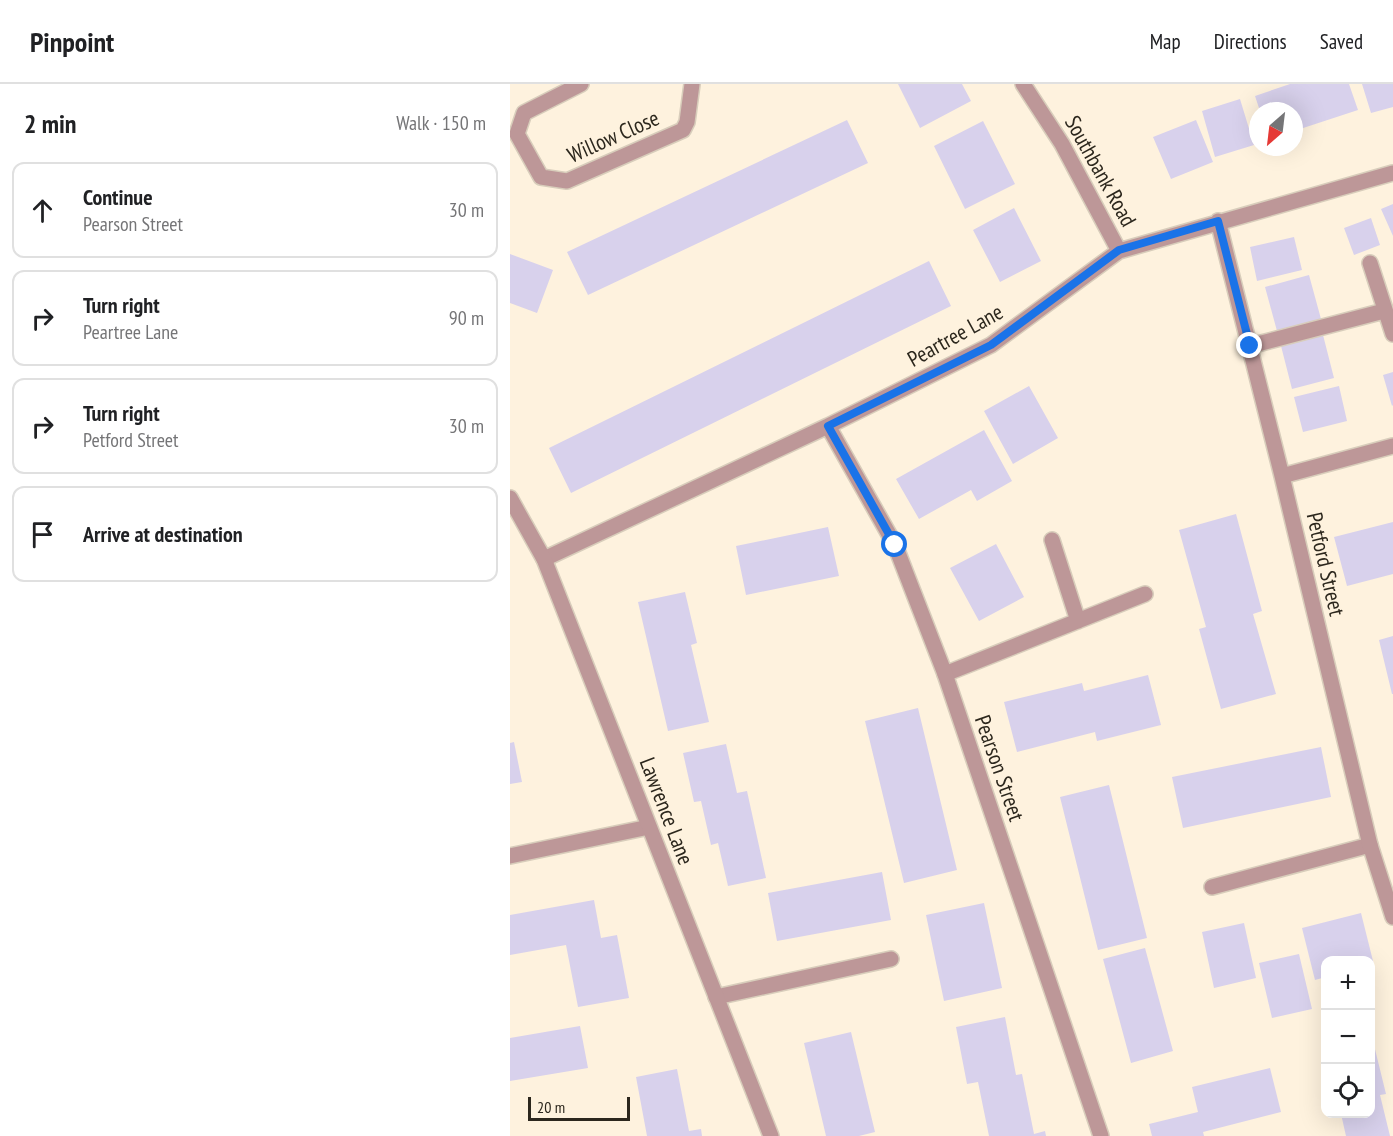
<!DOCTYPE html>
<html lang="en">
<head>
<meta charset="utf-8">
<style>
	:root { --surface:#fff; --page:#f6f6f6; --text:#202124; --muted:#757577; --line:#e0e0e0 }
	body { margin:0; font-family:"PT Sans Narrow",sans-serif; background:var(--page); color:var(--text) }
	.controls { position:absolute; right:18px; bottom:18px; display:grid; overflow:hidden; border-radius:12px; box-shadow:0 6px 24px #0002 }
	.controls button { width:54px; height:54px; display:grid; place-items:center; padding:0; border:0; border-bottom:2px solid var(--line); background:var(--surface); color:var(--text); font:30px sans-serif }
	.compass { position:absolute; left:739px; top:18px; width:54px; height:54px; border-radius:50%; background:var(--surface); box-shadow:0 6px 24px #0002; rotate:208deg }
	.scale { position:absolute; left:18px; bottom:15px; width:102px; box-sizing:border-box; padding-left:6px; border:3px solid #2c271d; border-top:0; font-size:16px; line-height:21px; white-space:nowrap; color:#2c271d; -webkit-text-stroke:4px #fef2de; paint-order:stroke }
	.stop { position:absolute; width:18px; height:18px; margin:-14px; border:4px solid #1a73e8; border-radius:50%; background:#fff }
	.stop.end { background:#1a73e8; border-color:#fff; box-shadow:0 2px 6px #0008 }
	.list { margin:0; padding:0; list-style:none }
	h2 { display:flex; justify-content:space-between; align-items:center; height:78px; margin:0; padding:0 24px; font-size:26px }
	h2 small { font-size:20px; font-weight:400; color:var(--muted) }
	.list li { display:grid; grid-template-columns:39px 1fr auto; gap:18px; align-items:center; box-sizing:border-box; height:96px; margin:0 12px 12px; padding:0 12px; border:2px solid var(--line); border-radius:12px }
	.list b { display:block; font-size:22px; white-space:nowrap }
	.list p { margin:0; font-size:20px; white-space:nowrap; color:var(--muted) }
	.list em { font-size:20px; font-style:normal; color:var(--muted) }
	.icon { flex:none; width:33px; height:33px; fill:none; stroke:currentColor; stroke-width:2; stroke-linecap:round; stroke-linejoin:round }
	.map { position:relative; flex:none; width:883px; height:1052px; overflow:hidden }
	header { display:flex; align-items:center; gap:36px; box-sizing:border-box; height:84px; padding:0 30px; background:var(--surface); border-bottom:2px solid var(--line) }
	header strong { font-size:28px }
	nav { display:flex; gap:33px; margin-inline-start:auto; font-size:21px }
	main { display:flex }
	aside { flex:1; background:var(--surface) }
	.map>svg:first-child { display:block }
</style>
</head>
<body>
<header>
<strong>Pinpoint</strong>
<nav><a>Map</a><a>Directions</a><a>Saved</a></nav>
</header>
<main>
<aside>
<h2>2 min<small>Walk · 150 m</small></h2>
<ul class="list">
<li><svg class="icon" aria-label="ahead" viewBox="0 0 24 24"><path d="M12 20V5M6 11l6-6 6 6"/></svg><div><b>Continue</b><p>Pearson Street</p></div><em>30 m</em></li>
<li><svg class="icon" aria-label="right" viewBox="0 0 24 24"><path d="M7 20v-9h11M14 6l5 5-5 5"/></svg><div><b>Turn right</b><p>Peartree Lane</p></div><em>90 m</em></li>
<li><svg class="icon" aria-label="right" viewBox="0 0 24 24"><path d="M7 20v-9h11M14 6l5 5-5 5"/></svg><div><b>Turn right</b><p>Petford Street</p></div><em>30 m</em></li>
<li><svg class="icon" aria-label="arrive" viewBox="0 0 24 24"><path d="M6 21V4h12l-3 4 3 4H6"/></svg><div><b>Arrive at destination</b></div></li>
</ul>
</aside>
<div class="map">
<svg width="883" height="1052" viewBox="0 0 883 1052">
	<rect width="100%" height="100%" fill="#fef2de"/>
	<path fill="#d8d1ec" d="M 388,0 L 452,0 L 461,17 L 410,44 Z
		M 780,0 L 839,0 L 848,26 L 784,47 L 784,27 L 750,27 L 745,12 Z
		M 852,0 L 883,0 L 883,23 L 861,29 Z
		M 730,15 L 744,61 L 705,73 L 692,27 Z
		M 337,36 L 358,79 L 78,211 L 57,168 Z
		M 686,36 L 703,78 L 661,95 L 643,53 Z
		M 473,37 L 505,100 L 455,125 L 424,62 Z
		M 883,120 L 883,152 L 871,125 Z
		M 504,124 L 531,177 L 490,198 L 463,146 Z
		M 861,134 L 870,161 L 844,171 L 834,144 Z
		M 784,153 L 792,186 L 747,197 L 740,163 Z
		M 0,170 L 43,186 L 27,229 L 0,219 Z
		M 419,177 L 441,222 L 61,409 L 39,364 Z
		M 799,191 L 811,235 L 767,247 L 755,203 Z
		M 813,251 L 824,294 L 782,305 L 771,262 Z
		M 883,288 L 883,321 L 882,322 L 873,291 Z
		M 519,302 L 548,354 L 503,380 L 474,327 Z
		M 829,302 L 837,337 L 793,348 L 784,313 Z
		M 474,346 L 502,397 L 467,417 L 461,406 L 409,435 L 386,395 Z
		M 726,430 L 752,527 L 743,530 L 766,610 L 711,625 L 689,545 L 696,543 L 669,446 Z
		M 883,438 L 883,490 L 837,502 L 824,453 Z
		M 318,443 L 329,492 L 236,511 L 226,462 Z
		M 486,460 L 514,513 L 469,537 L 440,484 Z
		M 175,508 L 187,559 L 181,561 L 199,638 L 158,647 L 128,518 Z
		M 883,552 L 883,610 L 882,610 L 869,556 Z
		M 638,591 L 651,641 L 587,657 L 585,648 L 507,668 L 494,618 L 572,599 L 574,607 Z
		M 408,624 L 447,786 L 394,799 L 355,637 Z
		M 4,658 L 12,698 L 0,700 L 0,659 Z
		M 216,660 L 227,709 L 237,707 L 256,794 L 218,802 L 208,759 L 201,761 L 191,717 L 184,718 L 173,669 Z
		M 811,663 L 821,713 L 673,744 L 662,693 Z
		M 599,701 L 637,854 L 588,866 L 550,713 Z
		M 372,788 L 381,836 L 267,857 L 258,809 Z
		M 84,816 L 91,854 L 107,851 L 119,914 L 68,923 L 56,861 L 0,871 L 0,831 Z
		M 474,819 L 492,904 L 434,917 L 416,831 Z
		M 851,829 L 864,881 L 860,882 L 860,876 L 816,876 L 816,893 L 805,896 L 792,844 Z
		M 734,839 L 746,894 L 704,904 L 692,848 Z
		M 635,864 L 663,967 L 621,979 L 593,875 Z
		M 789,870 L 802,925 L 762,934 L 749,879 Z
		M 495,933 L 506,991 L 512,990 L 524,1050 L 535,1047 L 536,1052 L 479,1052 L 468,998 L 457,1000 L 446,943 Z
		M 70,942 L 78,984 L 0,997 L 0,954 Z
		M 341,948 L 365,1048 L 349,1052 L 316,1052 L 294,959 Z
		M 863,957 L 876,1010 L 870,1011 L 880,1052 L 836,1052 L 831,1030 L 860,1030 L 860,958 Z
		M 760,984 L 771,1028 L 693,1048 L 694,1052 L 642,1052 L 639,1040 L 688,1028 L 682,1003 Z
		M 167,985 L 179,1047 L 191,1045 L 192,1052 L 137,1052 L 126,993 Z"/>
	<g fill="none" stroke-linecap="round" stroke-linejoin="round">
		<defs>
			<path id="service" d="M 860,179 L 883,250
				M 740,262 L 874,227
				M 542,456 L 568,537
				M 435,590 L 635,510
				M 0,772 L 139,743
				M 702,803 L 860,761"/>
			<path id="minor" d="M 71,0 L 14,29 L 7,50 L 31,93 L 57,97 L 173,46 L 177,38 L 182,0
				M 513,0 L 552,60 L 609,167
				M 708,137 L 772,392 L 860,761 L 883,833
				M 318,342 L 385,461 L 435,590 L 591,1052
				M 772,392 L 883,362
				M 34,475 L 318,342 L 481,261 L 609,167 L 883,89
				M 206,913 L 381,875"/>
			<path id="tertiary" d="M 0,414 L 34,475 L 261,1052"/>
		</defs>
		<use href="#service" stroke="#d8cdbb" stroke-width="18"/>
		<use href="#minor" stroke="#d8cdbb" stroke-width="18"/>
		<use href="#tertiary" stroke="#d8cdbb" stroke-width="18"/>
		<use href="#service" stroke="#bd9798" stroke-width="15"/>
		<use href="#minor" stroke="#bd9798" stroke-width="15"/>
		<use href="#tertiary" stroke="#bd9798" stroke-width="15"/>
	</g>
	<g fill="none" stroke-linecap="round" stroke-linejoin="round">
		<path stroke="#1a73e8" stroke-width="8" d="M 385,461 L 318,342 L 481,261 L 609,166 L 708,137 L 740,262"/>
	</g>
	<g text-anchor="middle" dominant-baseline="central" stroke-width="4.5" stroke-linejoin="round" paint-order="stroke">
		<g font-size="22" fill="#2c271d" stroke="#fef2de">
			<text transform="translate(103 52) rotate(-24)">Willow Close</text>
			<text transform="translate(591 87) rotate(61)">Southbank Road</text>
			<text transform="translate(445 251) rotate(-29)">Peartree Lane</text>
			<text transform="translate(816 480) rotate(77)">Petford Street</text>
			<text transform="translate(490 684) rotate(71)">Pearson Street</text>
			<text transform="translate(157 727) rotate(69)">Lawrence Lane</text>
		</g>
	</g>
</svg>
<div class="controls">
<button>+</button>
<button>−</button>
<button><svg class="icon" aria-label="locate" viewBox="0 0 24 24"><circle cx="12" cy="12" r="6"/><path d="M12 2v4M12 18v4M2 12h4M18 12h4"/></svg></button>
</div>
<svg class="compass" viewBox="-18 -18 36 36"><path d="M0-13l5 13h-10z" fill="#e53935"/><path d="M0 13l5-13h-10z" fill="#757577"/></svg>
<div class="scale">20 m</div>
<div class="stop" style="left:385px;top:461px"></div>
<div class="stop end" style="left:740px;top:262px"></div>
</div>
</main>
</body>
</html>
